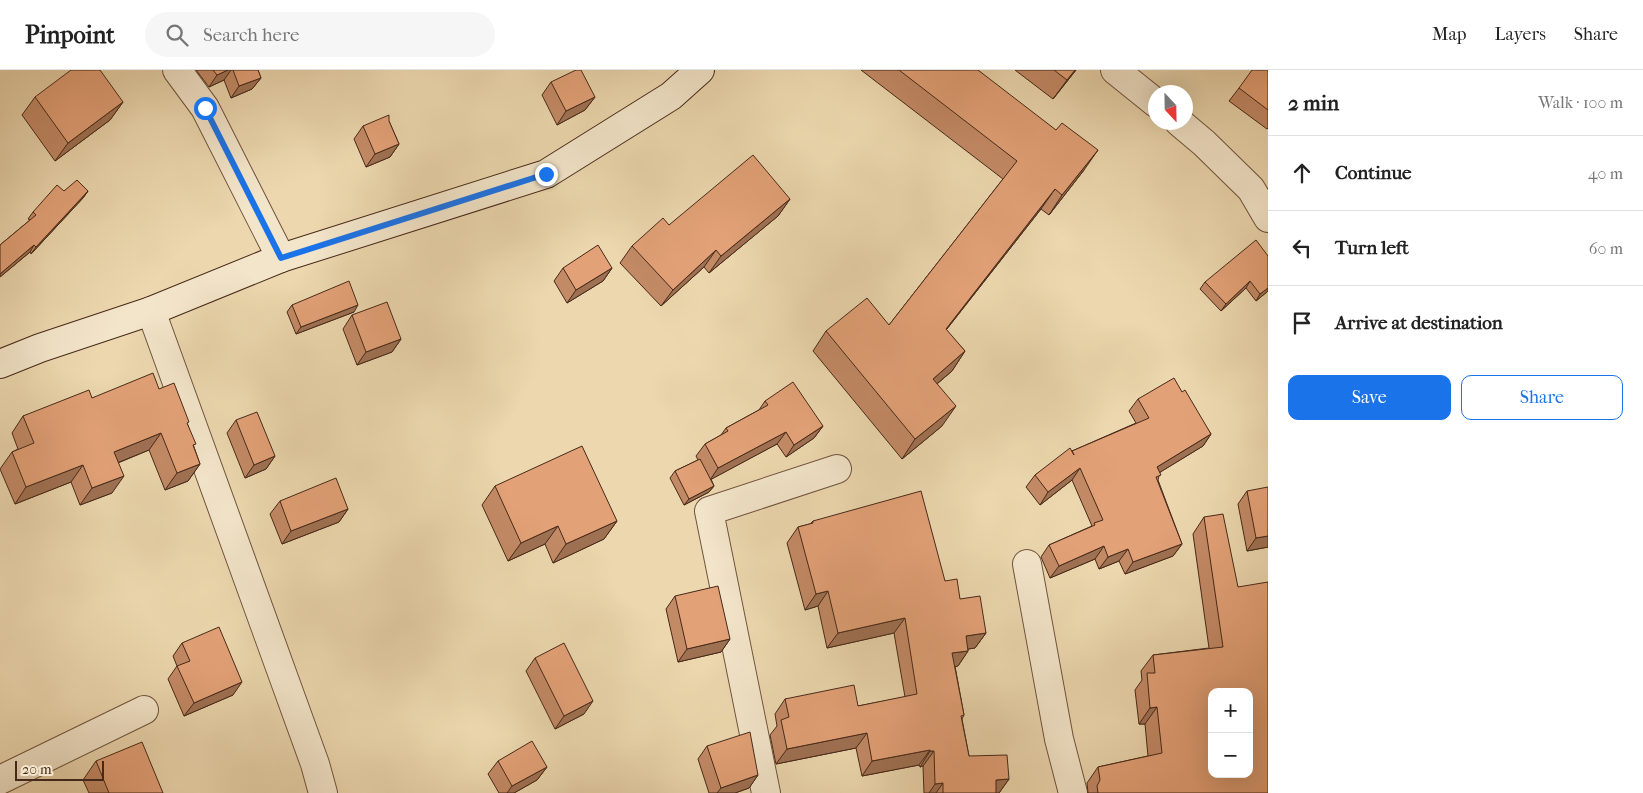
<!DOCTYPE html>
<html lang="en">
<head>
<meta charset="utf-8">
<style>
	:root { --surface:#fff; --page:#f6f6f6; --text:#222; --muted:#767676; --line:#e0e0e0; --accent:#1a73e8 }
	body { margin:0; font-family:"IM FELL French Canon",serif; background:var(--page); color:var(--text) }
	.controls { position:absolute; right:15px; bottom:15px; display:grid; overflow:hidden; border-radius:10px; box-shadow:0 5px 20px #0002 }
	.controls button { width:45px; height:45px; display:grid; place-items:center; padding:0; border:0; border-bottom:1px solid var(--line); background:var(--surface); color:var(--text); font:25px sans-serif }
	.compass { position:absolute; left:1148px; top:15px; width:45px; height:45px; border-radius:50%; background:var(--surface); box-shadow:0 5px 20px #0002; rotate:158deg }
	.scale { position:absolute; left:15px; bottom:12px; width:89px; box-sizing:border-box; padding-left:5px; border:2px solid #472919; border-top:0; font-size:14px; line-height:18px; white-space:nowrap; color:#472919; -webkit-text-stroke:4px #f3e5ca; paint-order:stroke }
	.stop { position:absolute; width:15px; height:15px; margin:-11px; border:4px solid #1a73e8; border-radius:50%; background:#fff }
	.stop.end { background:#1a73e8; border-color:#fff; box-shadow:0 1px 5px #0008 }
	.list { margin:0; padding:0; list-style:none }
	h2 { display:flex; justify-content:space-between; align-items:center; height:65px; margin:0; padding:0 20px; font-size:21px }
	h2 small { font-size:16px; font-weight:400; color:var(--muted) }
	.list li { display:grid; grid-template-columns:32px 1fr auto; gap:15px; align-items:center; box-sizing:border-box; height:75px; padding:0 20px; border-top:1px solid var(--line) }
	.list b { display:block; font-size:19px; white-space:nowrap }
	.list em { font-size:16px; font-style:normal; color:var(--muted) }
	.actions { display:flex; gap:10px; padding:15px 20px }
	.actions a { flex:1; padding:11px 0; border:1px solid var(--accent); border-radius:10px; text-align:center; font-size:18px; color:var(--accent) }
	.actions .main { background:var(--accent); color:#fff }
	.icon { flex:none; width:28px; height:28px; fill:none; stroke:currentColor; stroke-width:2; stroke-linecap:round; stroke-linejoin:round }
	.map { position:relative; flex:none; width:1268px; height:723px; overflow:hidden }
	header { display:flex; align-items:center; gap:30px; box-sizing:border-box; height:70px; padding:0 25px; background:var(--surface); border-bottom:1px solid var(--line) }
	header strong { font-size:24px }
	nav { display:flex; gap:28px; margin-inline-start:auto; font-size:18px }
	.search { width:350px; height:45px; background:var(--page); display:flex; align-items:center; gap:12px; box-sizing:border-box; padding:0 18px; border-radius:28px; color:var(--muted); font-size:19px }
	main { display:flex }
	aside { flex:1; background:var(--surface) }
	.map>svg:first-child { display:block }
</style>
</head>
<body>
<header>
<strong>Pinpoint</strong>
<div class="search"><svg class="icon" aria-label="search" viewBox="0 0 24 24"><circle cx="10" cy="10" r="6"/><path d="M15 15l6 6"/></svg>Search here</div>
<nav><a>Map</a><a>Layers</a><a>Share</a></nav>
</header>
<main>
<div class="map">
<svg width="1268" height="723" viewBox="0 0 1268 723">
	<rect width="100%" height="100%" fill="#ecd7ae"/>
	<filter id="stains"><feTurbulence type="fractalNoise" baseFrequency=".004" numOctaves="4"/><feColorMatrix values="0 0 0 0 .2 0 0 0 0 .09 0 0 0 0 .02 0 0 0 .5 -.17"/></filter>
	<radialGradient id="worn" r=".72"><stop offset=".6" stop-color="#630" stop-opacity="0"/><stop offset="1" stop-color="#630" stop-opacity=".3"/></radialGradient>
	<g fill="none" stroke-linecap="round" stroke-linejoin="round">
		<defs>
			<path id="minor" d="M 177,0 L 205,38 L 281,188
				M 1115,0 L 1156,33
				M 1179,52 L 1204,73 L 1251,119 L 1268,148
				M 151,241 L 315,694 L 323,723
				M 1027,494 L 1059,669 L 1073,723
				M 0,710 L 144,640
				M 766,723 L 709,441 L 837,399"/>
			<path id="secondary" d="M 0,294 L 40,278 L 151,241 L 281,188 L 546,104 L 671,26 L 700,0"/>
		</defs>
		<use href="#minor" stroke="#70543e" stroke-width="30"/>
		<use href="#secondary" stroke="#472919" stroke-width="30"/>
		<use href="#minor" stroke="#f3e5ca" stroke-width="28"/>
		<use href="#secondary" stroke="#f3e5ca" stroke-width="28"/>
	</g>
	<path fill="#c38a66" stroke="#472919" d="M 196,0 L 258,0 L 261,8 L 252,19 L 231,28 L 224,10 L 209,17 Z
		M 861,0 L 978,0 L 1084,100 L 1049,145 L 1041,139 L 946,260 L 965,281 L 952,301 L 937,314 L 942,356 L 902,389 L 813,281 L 826,261 L 889,255 L 1003,109 Z
		M 1015,0 L 1076,0 L 1053,29 Z
		M 1268,0 L 1268,58 L 1267,59 L 1229,31 L 1239,18 Z
		M 551,12 L 595,27 L 585,40 L 557,55 L 542,25 Z
		M 35,27 L 123,32 L 110,50 L 55,91 L 22,45 Z
		M 389,51 L 399,74 L 390,87 L 366,97 L 354,69 L 363,56 Z
		M 64,121 L 88,121 L 83,128 L 31,184 L 30,182 L 0,207 L 0,175 L 30,150 L 28,149 L 33,142 Z
		M 790,129 L 778,146 L 709,203 L 704,197 L 661,236 L 620,193 L 632,176 L 669,155 Z
		M 1268,186 L 1268,221 L 1256,231 L 1246,218 L 1221,241 L 1200,219 L 1205,212 Z
		M 563,198 L 612,198 L 603,211 L 567,233 L 554,211 Z
		M 292,235 L 354,242 L 296,264 L 287,242 Z
		M 352,245 L 401,269 L 392,282 L 357,295 L 343,259 Z
		M 159,319 L 188,355 L 194,377 L 200,394 L 188,411 L 165,420 L 149,380 L 118,393 L 112,423 L 80,435 L 71,412 L 15,434 L 0,399 L 12,382 L 18,379 L 12,363 L 23,346 L 92,328 Z
		M 1182,322 L 1211,364 L 1203,376 L 1160,402 L 1158,410 L 1182,474 L 1173,486 L 1125,504 L 1119,491 L 1099,499 L 1095,489 L 1050,508 L 1041,487 L 1049,475 L 1092,456 L 1072,410 L 1040,435 L 1026,417 L 1035,405 L 1072,381 L 1136,353 L 1129,341 L 1138,329 Z
		M 765,331 L 823,356 L 814,368 L 786,387 L 777,374 L 711,409 L 714,416 L 709,422 L 684,435 L 670,408 L 675,401 L 698,390 L 696,386 L 705,374 L 721,365 L 726,358 L 759,340 Z
		M 236,350 L 275,386 L 266,399 L 245,408 L 227,363 Z
		M 495,416 L 617,451 L 604,469 L 553,493 L 545,474 L 508,491 L 482,435 Z
		M 1247,421 L 1268,477 L 1247,481 L 1238,434 Z
		M 280,431 L 348,439 L 339,452 L 282,474 L 270,444 Z
		M 1204,447 L 1238,517 L 1268,723 L 1088,723 L 1087,713 L 1098,697 L 1148,686 L 1145,654 L 1139,654 L 1135,620 L 1142,610 L 1141,601 L 1153,585 L 1209,578 L 1193,464 Z
		M 813,451 L 945,511 L 960,529 L 986,563 L 975,578 L 968,579 L 968,581 L 958,596 L 955,596 L 964,645 L 962,649 L 969,686 L 1009,709 L 999,723 L 924,723 L 923,696 L 920,697 L 919,695 L 862,706 L 856,678 L 776,694 L 770,665 L 777,656 L 775,644 L 785,629 L 858,636 L 905,627 L 894,563 L 827,578 L 818,536 L 805,540 L 787,473 L 798,457 L 810,454 Z
		M 675,526 L 730,569 L 721,582 L 678,592 L 666,539 Z
		M 182,573 L 233,625 L 184,646 L 168,609 L 177,596 L 173,586 Z
		M 535,588 L 584,644 L 555,659 L 526,601 Z
		M 707,676 L 758,705 L 749,718 L 735,723 L 709,723 L 698,689 Z
		M 96,691 L 163,723 L 89,723 L 83,710 Z
		M 498,691 L 547,697 L 537,710 L 514,723 L 499,723 L 488,704 Z"/>
	<path fill="#9f7153" stroke="#472919" d="M 228,0 L 231,0 L 224,10 L 209,17 L 217,5 Z
		M 1075,0 L 1076,0 L 1053,29 L 1067,10 Z
		M 261,8 L 252,19 L 231,28 L 239,16 Z
		M 595,27 L 585,40 L 557,55 L 566,41 Z
		M 123,32 L 110,50 L 55,91 L 68,73 Z
		M 399,74 L 390,87 L 366,97 L 375,84 Z
		M 1098,80 L 1084,100 L 1049,145 L 1062,125 Z
		M 1055,119 L 1041,139 L 932,278 L 946,259 Z
		M 88,121 L 83,128 L 31,184 L 36,177 Z
		M 790,129 L 778,146 L 709,203 L 721,186 Z
		M 34,175 L 30,182 L 0,207 L 0,204 Z
		M 716,180 L 704,197 L 661,236 L 673,220 Z
		M 612,198 L 603,211 L 567,233 L 576,220 Z
		M 1250,211 L 1246,218 L 1221,241 L 1226,234 Z
		M 1268,218 L 1268,221 L 1256,231 L 1260,224 Z
		M 358,235 L 354,242 L 296,264 L 301,257 Z
		M 401,269 L 392,282 L 357,295 L 366,282 Z
		M 965,281 L 952,301 L 920,328 L 933,309 Z
		M 956,336 L 942,356 L 902,389 L 915,369 Z
		M 823,356 L 814,368 L 786,387 L 794,375 Z
		M 786,362 L 777,374 L 710,410 L 718,398 Z
		M 161,363 L 149,380 L 102,399 L 114,382 Z
		M 1211,364 L 1203,376 L 1149,409 L 1157,397 Z
		M 275,386 L 266,399 L 245,408 L 254,395 Z
		M 200,394 L 188,411 L 165,420 L 177,403 Z
		M 83,395 L 71,412 L 15,434 L 26,417 Z
		M 1080,398 L 1072,410 L 1040,435 L 1048,422 Z
		M 124,406 L 112,423 L 80,435 L 92,418 Z
		M 714,416 L 709,422 L 684,435 L 689,429 Z
		M 348,439 L 339,452 L 282,474 L 291,461 Z
		M 617,451 L 604,469 L 553,493 L 566,474 Z
		M 558,456 L 545,474 L 508,491 L 521,473 Z
		M 1268,466 L 1268,477 L 1247,481 L 1256,468 Z
		M 1182,474 L 1173,486 L 1125,504 L 1133,492 Z
		M 1104,476 L 1095,489 L 1050,508 L 1059,496 Z
		M 1128,479 L 1119,491 L 1099,499 L 1108,487 Z
		M 828,521 L 818,536 L 805,540 L 816,524 Z
		M 905,548 L 894,563 L 827,578 L 838,563 Z
		M 986,563 L 975,578 L 955,581 L 966,566 Z
		M 730,569 L 721,582 L 678,592 L 687,579 Z
		M 968,581 L 958,596 L 941,599 L 952,583 Z
		M 242,612 L 233,625 L 184,646 L 194,633 Z
		M 593,631 L 584,644 L 555,659 L 564,646 Z
		M 1157,637 L 1145,654 L 1139,654 L 1150,638 Z
		M 867,663 L 856,678 L 776,694 L 787,679 Z
		M 930,680 L 919,695 L 862,706 L 872,691 Z
		M 930,681 L 934,681 L 923,696 L 920,697 Z
		M 547,697 L 537,710 L 514,723 L 507,723 L 512,716 Z
		M 758,705 L 749,718 L 735,723 L 717,723 L 721,718 Z
		M 1009,709 L 999,723 L 987,723 L 996,710 Z
		M 943,713 L 936,723 L 929,723 L 935,714 Z"/>
	<path fill="#e3a177" stroke="#472919" fill-rule="evenodd" d="M 71,0 L 100,0 L 123,32 L 68,73 L 35,27 Z
		M 213,0 L 228,0 L 217,5 Z
		M 233,0 L 258,0 L 261,8 L 239,16 Z
		M 576,0 L 581,0 L 595,27 L 566,41 L 551,12 Z
		M 899,0 L 978,0 L 1056,60 L 1062,53 L 1098,80 L 1062,125 L 1055,119 L 946,259 L 965,281 L 933,309 L 956,336 L 915,369 L 826,261 L 867,228 L 889,255 L 1017,91 Z
		M 1054,0 L 1075,0 L 1067,10 Z
		M 1252,0 L 1268,0 L 1268,40 L 1239,18 Z
		M 389,45 L 389,51 L 399,74 L 375,84 L 363,56 Z
		M 753,85 L 790,129 L 721,186 L 716,180 L 673,220 L 632,176 L 663,148 L 669,155 Z
		M 77,110 L 88,121 L 36,177 L 34,175 L 0,204 L 0,175 L 36,145 L 33,142 L 57,115 L 64,121 Z
		M 1256,170 L 1268,186 L 1268,218 L 1260,224 L 1250,211 L 1226,234 L 1205,212 Z
		M 598,175 L 612,198 L 576,220 L 563,198 Z
		M 349,211 L 358,235 L 301,257 L 292,235 Z
		M 387,232 L 401,269 L 366,282 L 352,245 Z
		M 153,303 L 159,319 L 174,313 L 189,352 L 187,353 L 196,374 L 193,375 L 200,394 L 177,403 L 161,363 L 114,382 L 124,406 L 92,418 L 83,395 L 26,417 L 12,382 L 34,373 L 23,346 L 89,320 L 92,328 Z
		M 1174,308 L 1182,322 L 1185,320 L 1211,364 L 1157,397 L 1161,405 L 1156,407 L 1182,474 L 1133,492 L 1128,479 L 1108,487 L 1104,476 L 1059,496 L 1049,475 L 1095,455 L 1094,453 L 1103,450 L 1080,398 L 1048,422 L 1035,405 L 1070,378 L 1074,385 L 1072,381 L 1149,348 L 1138,329 Z
		M 793,312 L 823,356 L 794,375 L 786,362 L 718,398 L 705,374 L 728,361 L 726,358 L 768,335 L 765,331 Z
		M 257,342 L 275,386 L 254,395 L 236,350 Z
		M 582,376 L 617,451 L 566,474 L 558,456 L 521,473 L 495,416 Z
		M 700,389 L 714,416 L 689,429 L 675,401 Z
		M 336,408 L 348,439 L 291,461 L 280,431 Z
		M 1268,417 L 1268,466 L 1256,468 L 1247,421 Z
		M 921,421 L 945,511 L 957,509 L 960,529 L 980,526 L 986,563 L 966,566 L 968,581 L 952,583 L 964,645 L 961,646 L 969,686 L 1007,685 L 1009,709 L 996,710 L 996,723 L 943,723 L 943,713 L 935,714 L 934,681 L 930,681 L 930,680 L 872,691 L 867,663 L 787,679 L 781,650 L 789,647 L 785,629 L 854,615 L 858,636 L 917,624 L 905,548 L 838,563 L 828,521 L 816,524 L 798,457 L 813,453 L 813,451 Z
		M 1223,444 L 1238,517 L 1268,512 L 1268,723 L 1098,723 L 1097,716 L 1100,710 L 1098,697 L 1162,683 L 1157,637 L 1150,638 L 1147,603 L 1155,603 L 1153,585 L 1223,577 L 1204,447 ZM 1212,622 L 1249,622 L 1249,704 L 1212,704 Z
		M 718,516 L 730,569 L 687,579 L 675,526 Z
		M 219,557 L 242,612 L 194,633 L 177,596 L 190,591 L 182,573 Z
		M 564,573 L 593,631 L 564,646 L 535,588 Z
		M 750,662 L 758,705 L 721,718 L 707,676 Z
		M 532,671 L 547,697 L 512,716 L 498,691 Z
		M 142,672 L 163,723 L 109,723 L 96,691 Z"/>
	<g fill="none" stroke-linecap="round" stroke-linejoin="round">
		<path stroke="#1a73e8" stroke-width="6" d="M 205,38 L 281,188 L 546,104"/>
	</g>
	<rect width="100%" height="100%" filter="url(#stains)"/>
	<rect width="100%" height="100%" fill="url(#worn)"/>
</svg>
<div class="controls">
<button>+</button>
<button>−</button>
</div>
<svg class="compass" viewBox="-18 -18 36 36"><path d="M0-13l5 13h-10z" fill="#e53935"/><path d="M0 13l5-13h-10z" fill="#767676"/></svg>
<div class="scale">20 m</div>
<div class="stop" style="left:205px;top:38px"></div>
<div class="stop end" style="left:546px;top:104px"></div>
</div>
<aside>
<h2>2 min<small>Walk · 100 m</small></h2>
<ul class="list">
<li><svg class="icon" aria-label="ahead" viewBox="0 0 24 24"><path d="M12 20V5M6 11l6-6 6 6"/></svg><div><b>Continue</b></div><em>40 m</em></li>
<li><svg class="icon" aria-label="left" viewBox="0 0 24 24"><path d="M17 20v-9H6M10 6l-5 5 5 5"/></svg><div><b>Turn left</b></div><em>60 m</em></li>
<li><svg class="icon" aria-label="arrive" viewBox="0 0 24 24"><path d="M6 21V4h12l-3 4 3 4H6"/></svg><div><b>Arrive at destination</b></div></li>
</ul>
<div class="actions"><a class="main">Save</a><a>Share</a></div>
</aside>
</main>
</body>
</html>
